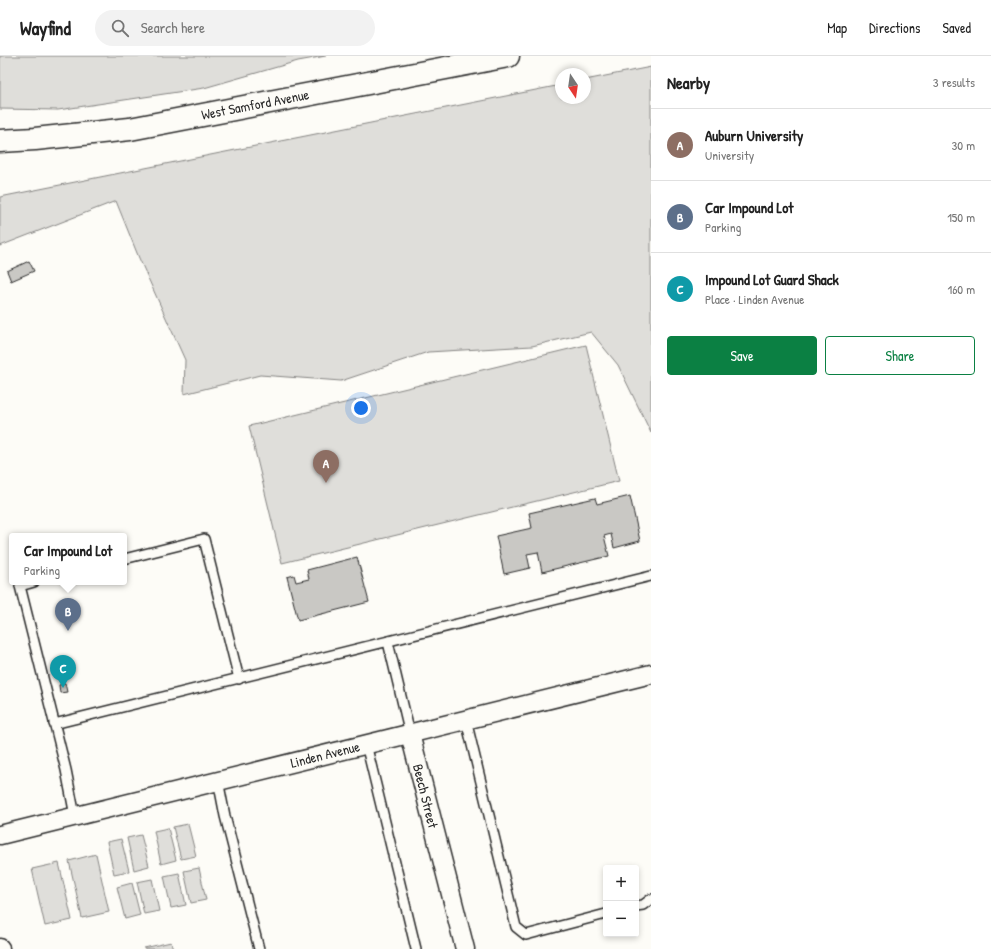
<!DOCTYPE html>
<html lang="en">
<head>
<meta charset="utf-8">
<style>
	:root { --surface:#fff; --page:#f2f2f2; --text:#222; --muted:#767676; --line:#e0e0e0; --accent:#0b8043 }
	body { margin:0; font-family:"Patrick Hand",sans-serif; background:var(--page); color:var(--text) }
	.controls { position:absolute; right:12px; bottom:12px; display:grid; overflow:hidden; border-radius:4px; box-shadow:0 2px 6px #0003 }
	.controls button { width:36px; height:36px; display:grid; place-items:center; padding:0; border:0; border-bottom:1px solid var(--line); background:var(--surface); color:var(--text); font:20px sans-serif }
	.compass { position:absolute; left:555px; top:12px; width:36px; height:36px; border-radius:50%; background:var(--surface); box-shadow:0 2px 6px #0003; rotate:167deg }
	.you { position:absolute; left:361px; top:352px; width:14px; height:14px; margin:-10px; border:3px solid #fff; border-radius:50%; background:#1a73e8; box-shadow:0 0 0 6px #1a73e833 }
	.badge { display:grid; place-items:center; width:26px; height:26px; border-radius:50%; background:var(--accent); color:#fff; font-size:13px; font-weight:700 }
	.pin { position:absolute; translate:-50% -33px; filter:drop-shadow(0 1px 2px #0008) }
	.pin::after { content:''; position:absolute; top:21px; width:14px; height:12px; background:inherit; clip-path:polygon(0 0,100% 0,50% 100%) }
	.popup { position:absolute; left:9px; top:477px; width:118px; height:52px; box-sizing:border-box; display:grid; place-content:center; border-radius:4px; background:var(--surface); filter:drop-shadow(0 1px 3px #0005); font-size:13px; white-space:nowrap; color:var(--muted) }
	.popup b { font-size:15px; color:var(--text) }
	.popup::after { content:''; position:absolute; left:50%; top:100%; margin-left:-8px; border:8px solid transparent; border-top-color:var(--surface) }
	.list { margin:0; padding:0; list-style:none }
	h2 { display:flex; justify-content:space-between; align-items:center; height:52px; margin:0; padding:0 16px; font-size:17px }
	h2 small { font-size:13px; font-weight:400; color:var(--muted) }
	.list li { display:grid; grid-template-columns:26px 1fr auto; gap:12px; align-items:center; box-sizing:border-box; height:72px; padding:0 16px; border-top:1px solid var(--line) }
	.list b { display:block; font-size:15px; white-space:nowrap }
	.list p { margin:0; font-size:13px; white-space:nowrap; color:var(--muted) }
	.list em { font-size:13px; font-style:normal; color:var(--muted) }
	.actions { display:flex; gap:8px; padding:12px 16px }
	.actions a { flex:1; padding:9px 0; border:1px solid var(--accent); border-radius:4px; text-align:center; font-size:14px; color:var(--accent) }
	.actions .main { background:var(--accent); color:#fff }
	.icon { flex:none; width:22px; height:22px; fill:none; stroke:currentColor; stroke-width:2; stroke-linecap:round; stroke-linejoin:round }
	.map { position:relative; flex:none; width:651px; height:893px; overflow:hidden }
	header { display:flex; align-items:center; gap:24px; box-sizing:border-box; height:56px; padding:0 20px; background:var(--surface); border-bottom:1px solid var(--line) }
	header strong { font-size:19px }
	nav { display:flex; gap:22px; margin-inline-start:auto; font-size:14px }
	.search { width:280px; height:36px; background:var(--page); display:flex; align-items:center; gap:10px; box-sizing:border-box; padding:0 14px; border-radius:22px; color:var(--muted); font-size:15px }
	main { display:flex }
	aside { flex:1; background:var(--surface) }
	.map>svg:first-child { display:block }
</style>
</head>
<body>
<header>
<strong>Wayfind</strong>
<div class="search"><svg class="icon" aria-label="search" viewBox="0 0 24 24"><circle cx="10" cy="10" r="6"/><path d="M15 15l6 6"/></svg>Search here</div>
<nav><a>Map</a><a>Directions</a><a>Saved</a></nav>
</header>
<main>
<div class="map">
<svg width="651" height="893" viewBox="0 0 651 893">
	<rect width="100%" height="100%" fill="#fdfcf7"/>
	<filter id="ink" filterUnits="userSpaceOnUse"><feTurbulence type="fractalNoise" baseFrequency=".025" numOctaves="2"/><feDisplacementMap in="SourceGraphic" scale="8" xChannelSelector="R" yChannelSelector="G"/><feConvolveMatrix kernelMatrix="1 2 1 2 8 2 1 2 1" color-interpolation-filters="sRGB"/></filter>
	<g filter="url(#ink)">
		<path fill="#dfdeda" stroke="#858482" d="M 0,0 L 326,0 L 298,5 L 204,32 L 58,54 L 0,53 Z
			M 651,11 L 651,377 L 618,309 L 591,276 L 532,290 L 428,296 L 341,325 L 260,319 L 184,338 L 185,304 L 139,202 L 116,145 L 0,190 L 0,141 L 561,29 L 561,42 L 585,42 L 585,24 Z
			M 586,289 L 619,425 L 282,507 L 249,370 Z
			M 188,768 L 196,800 L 181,803 L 173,771 Z
			M 168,772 L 176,804 L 161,808 L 154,775 Z
			M 141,779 L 149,810 L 134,814 L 127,782 Z
			M 121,783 L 129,815 L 114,818 L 107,786 Z
			M 96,798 L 109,856 L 82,862 L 69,805 Z
			M 59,807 L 72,864 L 45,870 L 32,813 Z
			M 199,812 L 206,844 L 191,847 L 184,815 Z
			M 179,817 L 186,849 L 171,852 L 164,820 Z
			M 152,823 L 159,855 L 144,858 L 137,826 Z
			M 132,827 L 140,859 L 125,863 L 117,831 Z
			M 171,886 L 173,893 L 144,893 L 144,892 Z"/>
		<path fill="#c9c8c4" stroke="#2b2b2b" d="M 29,205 L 34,215 L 11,225 L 7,215 Z
			M 630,440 L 640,485 L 614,492 L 611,478 L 604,480 L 609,500 L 542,516 L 538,496 L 527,498 L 530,512 L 504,518 L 496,480 L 532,472 L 529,457 L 595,442 L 597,448 Z
			M 357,501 L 369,546 L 298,564 L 287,521 L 294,519 L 296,526 L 309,523 L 307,514 Z
			M 65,627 L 67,636 L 60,637 L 59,629 Z"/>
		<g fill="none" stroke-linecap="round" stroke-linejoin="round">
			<defs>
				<path id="service" d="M 124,503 L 204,483 L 239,623
					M 34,526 L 20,530 L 66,714 L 75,760
					M 388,586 L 410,678
					M 466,664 L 516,871 L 526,879 L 606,858
					M 54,668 L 651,520
					M 366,688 L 416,893
					M 218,724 L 225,760 L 259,893
					M 636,850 L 643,849 L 651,843"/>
				<path id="minor" d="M 410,678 L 465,893
					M 0,779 L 651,618
					M 0,892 L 0,893"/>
				<path id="tertiary" d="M 0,85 L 35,83 L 130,73 L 508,0"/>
			</defs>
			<use href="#service" stroke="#2b2b2b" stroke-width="12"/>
			<use href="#minor" stroke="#2b2b2b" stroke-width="21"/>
			<use href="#tertiary" stroke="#2b2b2b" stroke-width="25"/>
			<use href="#service" stroke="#fdfcf7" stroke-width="9"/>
			<use href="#minor" stroke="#fdfcf7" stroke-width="18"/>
			<use href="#tertiary" stroke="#fdfcf7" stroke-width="22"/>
		</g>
	</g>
	<g text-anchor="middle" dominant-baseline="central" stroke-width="3.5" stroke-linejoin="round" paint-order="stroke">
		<g font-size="14" fill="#2b2b2b" stroke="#fdfcf7">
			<text transform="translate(255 48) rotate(-11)">West Samford Avenue</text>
			<text transform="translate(325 698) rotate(-14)">Linden Avenue</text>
			<text transform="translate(426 740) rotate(76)">Beech Street</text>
		</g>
	</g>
</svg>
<div class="controls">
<button>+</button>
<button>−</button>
</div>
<svg class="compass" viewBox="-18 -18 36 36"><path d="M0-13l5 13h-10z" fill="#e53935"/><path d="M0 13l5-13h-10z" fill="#767676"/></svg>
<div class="you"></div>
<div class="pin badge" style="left:326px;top:427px;background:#8d6e63">A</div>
<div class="pin badge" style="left:68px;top:575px;background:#5c6f8a">B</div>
<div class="popup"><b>Car Impound Lot</b>Parking</div>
<div class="pin badge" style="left:63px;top:632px;background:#0f9aa8">C</div>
</div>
<aside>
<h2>Nearby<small>3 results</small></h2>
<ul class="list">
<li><span class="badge" style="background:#8d6e63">A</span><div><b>Auburn University</b><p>University</p></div><em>30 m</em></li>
<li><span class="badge" style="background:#5c6f8a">B</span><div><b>Car Impound Lot</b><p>Parking</p></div><em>150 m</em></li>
<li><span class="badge" style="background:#0f9aa8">C</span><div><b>Impound Lot Guard Shack</b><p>Place · Linden Avenue</p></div><em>160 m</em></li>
</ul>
<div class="actions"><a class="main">Save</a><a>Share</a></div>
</aside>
</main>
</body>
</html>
